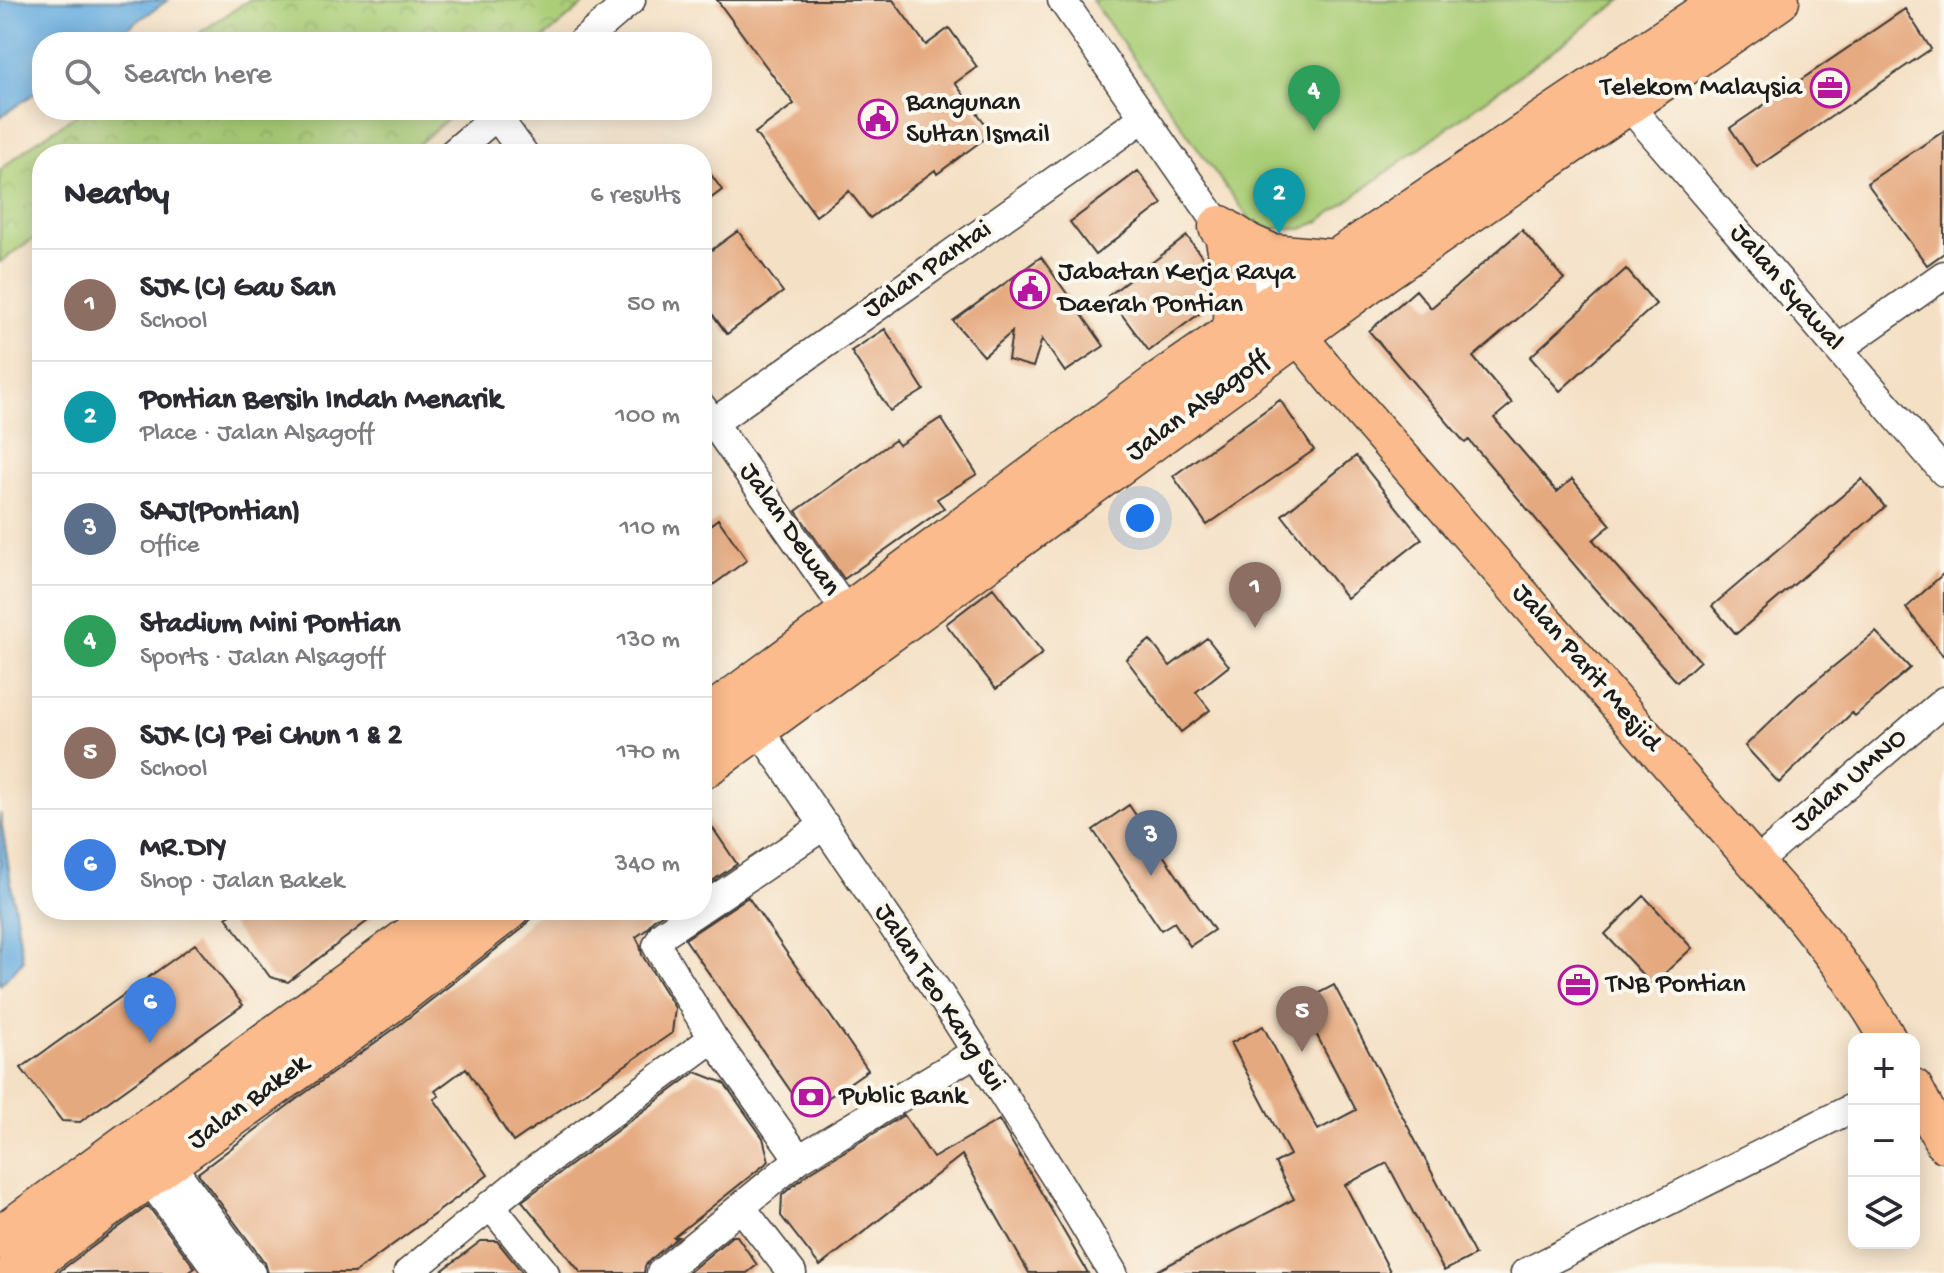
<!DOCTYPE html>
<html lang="en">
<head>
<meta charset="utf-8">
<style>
	:root { --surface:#fff; --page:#f2f2f3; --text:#2b2b33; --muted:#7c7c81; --line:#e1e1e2; --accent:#b45309 }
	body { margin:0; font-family:"Gochi Hand",sans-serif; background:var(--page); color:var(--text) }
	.controls { position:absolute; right:24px; bottom:24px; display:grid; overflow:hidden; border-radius:16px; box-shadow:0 4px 20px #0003 }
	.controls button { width:72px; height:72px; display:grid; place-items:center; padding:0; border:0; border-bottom:2px solid var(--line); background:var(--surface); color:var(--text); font:40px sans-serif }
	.you { position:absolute; left:1140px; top:518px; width:28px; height:28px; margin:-20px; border:6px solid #fff; border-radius:50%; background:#1a73e8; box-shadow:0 0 0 12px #1a73e833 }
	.badge { display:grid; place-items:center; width:52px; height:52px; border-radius:50%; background:var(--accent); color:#fff; font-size:26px; font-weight:700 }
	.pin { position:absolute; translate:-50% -66px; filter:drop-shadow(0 2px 4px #0008) }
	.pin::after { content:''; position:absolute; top:42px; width:28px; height:24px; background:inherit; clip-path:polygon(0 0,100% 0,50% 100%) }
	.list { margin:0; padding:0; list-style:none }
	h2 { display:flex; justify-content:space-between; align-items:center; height:104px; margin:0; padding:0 32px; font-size:34px }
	h2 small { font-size:26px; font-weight:400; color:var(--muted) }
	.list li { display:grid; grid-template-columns:52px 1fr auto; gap:24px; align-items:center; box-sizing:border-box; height:112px; padding:0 32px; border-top:2px solid var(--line) }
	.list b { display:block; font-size:30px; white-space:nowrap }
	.list p { margin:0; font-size:26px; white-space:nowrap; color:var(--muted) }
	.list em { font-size:26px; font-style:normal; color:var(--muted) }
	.icon { flex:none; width:44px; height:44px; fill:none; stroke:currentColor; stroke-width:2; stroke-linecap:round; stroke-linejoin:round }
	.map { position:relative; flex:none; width:1944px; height:1273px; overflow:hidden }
	.search { position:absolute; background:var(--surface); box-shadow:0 4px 20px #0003; left:32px; top:32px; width:680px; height:88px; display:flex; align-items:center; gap:20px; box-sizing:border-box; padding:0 28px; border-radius:32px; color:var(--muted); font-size:30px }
	.panel { position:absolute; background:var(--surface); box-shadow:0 4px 20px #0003; left:32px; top:144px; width:680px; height:776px; border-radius:32px }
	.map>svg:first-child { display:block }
</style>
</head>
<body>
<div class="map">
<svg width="1944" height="1273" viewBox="0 0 1944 1273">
	<defs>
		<pattern id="park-crowns" width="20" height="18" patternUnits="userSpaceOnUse" patternTransform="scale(2)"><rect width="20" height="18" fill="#aace77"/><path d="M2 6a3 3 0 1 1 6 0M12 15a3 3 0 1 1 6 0" fill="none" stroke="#92b066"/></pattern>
	</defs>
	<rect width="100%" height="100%" fill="#fbf7ec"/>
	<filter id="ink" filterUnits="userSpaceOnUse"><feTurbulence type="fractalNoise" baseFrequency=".0125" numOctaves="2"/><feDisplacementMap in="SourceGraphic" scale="16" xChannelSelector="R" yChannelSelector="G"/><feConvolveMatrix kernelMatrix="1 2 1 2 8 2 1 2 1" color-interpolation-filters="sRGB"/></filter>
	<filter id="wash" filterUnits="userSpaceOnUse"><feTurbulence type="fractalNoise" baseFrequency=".006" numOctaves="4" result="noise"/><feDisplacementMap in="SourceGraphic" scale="32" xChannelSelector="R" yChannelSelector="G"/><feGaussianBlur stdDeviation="1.8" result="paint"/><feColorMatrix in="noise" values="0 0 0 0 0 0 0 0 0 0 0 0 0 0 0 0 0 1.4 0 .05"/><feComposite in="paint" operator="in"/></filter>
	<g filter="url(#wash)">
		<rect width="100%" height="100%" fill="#f4e0c5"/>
		<path fill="url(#park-crowns)" stroke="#63754a" stroke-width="2" d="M 249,0 L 589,0 L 539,42 L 186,42 Z
			M 84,110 L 458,110 L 407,154 L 42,154 L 42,233 L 0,262 L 0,170 L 34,143 Z"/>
		<path fill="#aace77" stroke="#63754a" stroke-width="2" d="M 1092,0 L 1622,0 L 1320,221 L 1302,229 L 1271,228 L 1254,224 L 1224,185 Z"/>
		<path fill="#6aaedf" stroke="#43657e" stroke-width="2" d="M 0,0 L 168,0 L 108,42 L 42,42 L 42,88 L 0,117 Z
			M 0,813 L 23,961 L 0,985 Z"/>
		<g id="blocks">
			<path fill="#e5a97f" d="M 717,0 L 893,0 L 926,45 L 949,28 L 977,67 L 955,83 L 992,133 L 937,174 L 935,170 L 870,218 L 849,191 L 816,216 L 755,133 L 794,104 Z
				M 1905,9 L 1931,49 L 1757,167 L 1730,128 Z
				M 1944,131 L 1944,253 L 1927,265 L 1867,183 Z
				M 702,162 L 722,190 L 702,205 Z
				M 1138,171 L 1162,204 L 1095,255 L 1070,222 Z
				M 1522,230 L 1564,279 L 1473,357 L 1512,403 L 1494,418 L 1557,492 L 1572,479 L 1611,525 L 1593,540 L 1700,661 L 1677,682 L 1594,588 L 1469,440 L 1465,443 L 1369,331 L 1416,290 L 1431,308 Z
				M 738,231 L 783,292 L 727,334 L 702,300 L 702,257 Z
				M 1187,236 L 1207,264 L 1211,305 L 1149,351 L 1108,296 Z
				M 1041,257 L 1104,346 L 1065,372 L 1042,339 L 1033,367 L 1008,360 L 1012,332 L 984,356 L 953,321 Z
				M 1626,269 L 1656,304 L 1560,391 L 1530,357 Z
				M 885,329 L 924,390 L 890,411 L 851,351 Z
				M 1280,400 L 1314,450 L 1207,525 L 1173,476 Z
				M 941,418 L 977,474 L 937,499 L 944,508 L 844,579 L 796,511 L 895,440 L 899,445 Z
				M 1356,456 L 1422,539 L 1347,598 L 1282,515 Z
				M 1862,479 L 1885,507 L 1736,634 L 1712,606 Z
				M 718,519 L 747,560 L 702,593 L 702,531 Z
				M 1944,573 L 1944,657 L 1906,608 Z
				M 993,588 L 1043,653 L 996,689 L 946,624 Z
				M 1876,632 L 1910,668 L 1855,716 L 1852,713 L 1779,783 L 1745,746 L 1797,696 Z
				M 1207,638 L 1229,666 L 1196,692 L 1210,710 L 1181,732 L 1126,659 L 1150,640 L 1170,666 Z
				M 1129,805 L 1214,930 L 1190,946 L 1174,922 L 1161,930 L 1093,830 Z
				M 702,812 L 737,864 L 702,888 Z
				M 1644,896 L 1692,948 L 1652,985 L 1605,934 Z
				M 748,897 L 868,1070 L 806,1113 L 685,939 Z
				M 237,910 L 382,910 L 288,982 L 270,977 L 226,917 Z
				M 542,910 L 668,910 L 653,920 L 646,930 L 636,937 L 640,945 L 642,955 L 675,1008 L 672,1033 L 513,1142 L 466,1068 L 435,1091 L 439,1096 L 434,1099 L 488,1175 L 354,1273 L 268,1273 L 265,1263 L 198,1173 L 298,1098 L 394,1029 L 522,929 L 529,920 Z
				M 195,944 L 243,1005 L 80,1122 L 62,1121 L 21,1068 Z
				M 1334,985 L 1475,1255 L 1444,1271 L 1387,1163 L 1345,1185 L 1391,1273 L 1153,1273 L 1294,1199 L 1275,1163 L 1290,1155 L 1231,1043 L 1263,1026 L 1318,1130 L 1356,1110 L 1300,1003 Z
				M 696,1072 L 724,1083 L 763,1138 L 769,1161 L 674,1237 L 678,1237 L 650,1260 L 645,1266 L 644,1273 L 581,1273 L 522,1201 Z
				M 904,1115 L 933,1158 L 999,1120 L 1088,1273 L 1029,1273 L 962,1155 L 820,1266 L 781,1216 L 782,1195 L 809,1173 Z
				M 148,1206 L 195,1268 L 188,1273 L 57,1273 Z
				M 732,1236 L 737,1236 L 757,1265 L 747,1273 L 688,1273 Z
				M 481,1241 L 497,1241 L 523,1273 L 439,1273 Z"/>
		</g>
	</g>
	<g filter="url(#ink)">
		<use href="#blocks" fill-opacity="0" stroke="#3c3935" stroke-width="2"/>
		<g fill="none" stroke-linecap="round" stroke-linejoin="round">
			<defs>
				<path id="minor" d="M 1062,0 L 1274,304
					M 582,42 L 631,0
					M 1628,105 L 1944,472
					M 496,115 L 524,154
					M 452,154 L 503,110
					M 1838,349 L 1944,275
					M 702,407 L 848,614
					M 713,423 L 1143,118
					M 757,727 L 944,1001 L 1059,1183 L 1113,1273
					M 1757,862 L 1944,701
					M 702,908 L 825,825
					M 699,910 L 663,934 L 657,946 L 713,1038 L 799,1159
					M 168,1161 L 251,1273
					M 147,1177 L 220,1273
					M 490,1205 L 545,1273
					M 741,1207 L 792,1273
					M 408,1273 L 528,1175 L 713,1038
					M 661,1273 L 799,1159 L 976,1052
					M 1525,1273 L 1854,1107"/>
				<path id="major" d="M 1279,312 L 1340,387 L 1802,916 C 1834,956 1864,995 1888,1039
					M 1914,1087 L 1944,1144"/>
				<path id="highway" d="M 1220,227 L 1248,245 L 1271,255 L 1336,261
					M 1226,235 C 1233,268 1237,299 1233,332
					M 702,722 L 1156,386 L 1336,261 L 1725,0
					M 702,768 L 1382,272 L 1778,0
					M 0,1238 L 448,910
					M 16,1273 L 147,1177 L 379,1010 L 507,910"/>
			</defs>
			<use href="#minor" stroke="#3c3935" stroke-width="31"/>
			<use href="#major" stroke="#3c3935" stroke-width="39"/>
			<use href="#highway" stroke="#3c3935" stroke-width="45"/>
			<use href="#minor" stroke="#fff" stroke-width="28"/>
			<use href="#major" stroke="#fbbb8c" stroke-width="36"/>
			<use href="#highway" stroke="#fbbb8c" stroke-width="42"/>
		</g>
	</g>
	<defs>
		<symbol id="office-ring" viewBox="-11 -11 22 22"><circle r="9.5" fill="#fbf7ec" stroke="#b5179e" stroke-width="1.5"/><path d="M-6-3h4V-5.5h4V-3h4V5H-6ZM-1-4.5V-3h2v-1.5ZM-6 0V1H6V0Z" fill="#b5179e"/></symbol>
		<symbol id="civic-ring" viewBox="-11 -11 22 22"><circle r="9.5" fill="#fbf7ec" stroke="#b5179e" stroke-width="1.5"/><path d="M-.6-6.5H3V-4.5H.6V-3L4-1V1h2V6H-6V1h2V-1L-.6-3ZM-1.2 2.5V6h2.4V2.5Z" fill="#b5179e"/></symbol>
		<symbol id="bank-ring" viewBox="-11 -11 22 22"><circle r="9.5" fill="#fbf7ec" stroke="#b5179e" stroke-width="1.5"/><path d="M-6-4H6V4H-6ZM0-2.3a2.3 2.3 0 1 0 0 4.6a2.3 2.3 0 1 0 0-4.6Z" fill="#b5179e"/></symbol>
	</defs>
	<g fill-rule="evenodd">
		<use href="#office-ring" x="1808" y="66" width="44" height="44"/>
		<use href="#civic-ring" x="856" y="97" width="44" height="44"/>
		<use href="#civic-ring" x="1008" y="267" width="44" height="44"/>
		<use href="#office-ring" x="1556" y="963" width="44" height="44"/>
		<use href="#bank-ring" x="789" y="1075" width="44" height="44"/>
	</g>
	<g text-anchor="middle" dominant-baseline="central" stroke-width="8" stroke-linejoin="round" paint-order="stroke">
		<g font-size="28" fill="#1c1c1c" stroke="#fbf7ec" text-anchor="start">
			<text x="1802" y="88" text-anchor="end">Telekom Malaysia</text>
			<text x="906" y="103">Bangunan<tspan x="906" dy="32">Sultan Ismail</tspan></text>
			<text x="1058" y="273">Jabatan Kerja Raya<tspan x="1058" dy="32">Daerah Pontian</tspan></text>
			<text x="1606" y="985">TNB Pontian</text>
			<text x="839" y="1097">Public Bank</text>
		</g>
		<g font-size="28" fill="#1c1c1c" stroke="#fbf7ec">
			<text transform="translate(928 270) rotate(-35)">Jalan Pantai</text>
			<text transform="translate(1786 288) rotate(49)">Jalan Syawal</text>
			<text transform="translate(1198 407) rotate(-36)">Jalan Alsagoff</text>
			<text transform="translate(789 530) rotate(55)">Jalan Dewan</text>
			<text transform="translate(1586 668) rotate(49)">Jalan Parit Mesjid</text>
			<text transform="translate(1850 781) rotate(-41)">Jalan UMNO</text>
			<text transform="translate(939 998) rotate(57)">Jalan Teo Kang Sui</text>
			<text transform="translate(249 1103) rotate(-36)">Jalan Bakek</text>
		</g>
	</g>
</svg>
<div class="controls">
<button>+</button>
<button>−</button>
<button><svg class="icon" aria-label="layers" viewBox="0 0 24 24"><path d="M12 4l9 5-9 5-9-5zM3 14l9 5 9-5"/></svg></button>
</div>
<div class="you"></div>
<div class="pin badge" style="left:1255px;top:628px;background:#8d6e63">1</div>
<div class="pin badge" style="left:1279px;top:234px;background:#0f9aa8">2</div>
<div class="pin badge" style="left:1151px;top:876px;background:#5c6f8a">3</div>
<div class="pin badge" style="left:1314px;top:131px;background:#2e9e5b">4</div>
<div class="pin badge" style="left:1302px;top:1052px;background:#8d6e63">5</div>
<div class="pin badge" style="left:150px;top:1043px;background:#3f7fe0">6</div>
<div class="search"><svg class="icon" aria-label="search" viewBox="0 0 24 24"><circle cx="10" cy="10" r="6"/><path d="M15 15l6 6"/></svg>Search here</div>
<section class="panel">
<h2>Nearby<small>6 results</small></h2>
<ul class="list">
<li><span class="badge" style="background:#8d6e63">1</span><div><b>SJK (C) Gau San</b><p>School</p></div><em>50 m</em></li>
<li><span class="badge" style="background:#0f9aa8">2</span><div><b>Pontian Bersih Indah Menarik</b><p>Place · Jalan Alsagoff</p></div><em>100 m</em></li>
<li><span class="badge" style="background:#5c6f8a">3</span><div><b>SAJ(Pontian)</b><p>Office</p></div><em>110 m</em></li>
<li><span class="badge" style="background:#2e9e5b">4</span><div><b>Stadium Mini Pontian</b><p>Sports · Jalan Alsagoff</p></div><em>130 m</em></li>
<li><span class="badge" style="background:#8d6e63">5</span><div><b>SJK (C) Pei Chun 1 &amp; 2</b><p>School</p></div><em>170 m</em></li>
<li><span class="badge" style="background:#3f7fe0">6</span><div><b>MR.DIY</b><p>Shop · Jalan Bakek</p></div><em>340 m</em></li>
</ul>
</section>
</div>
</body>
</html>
